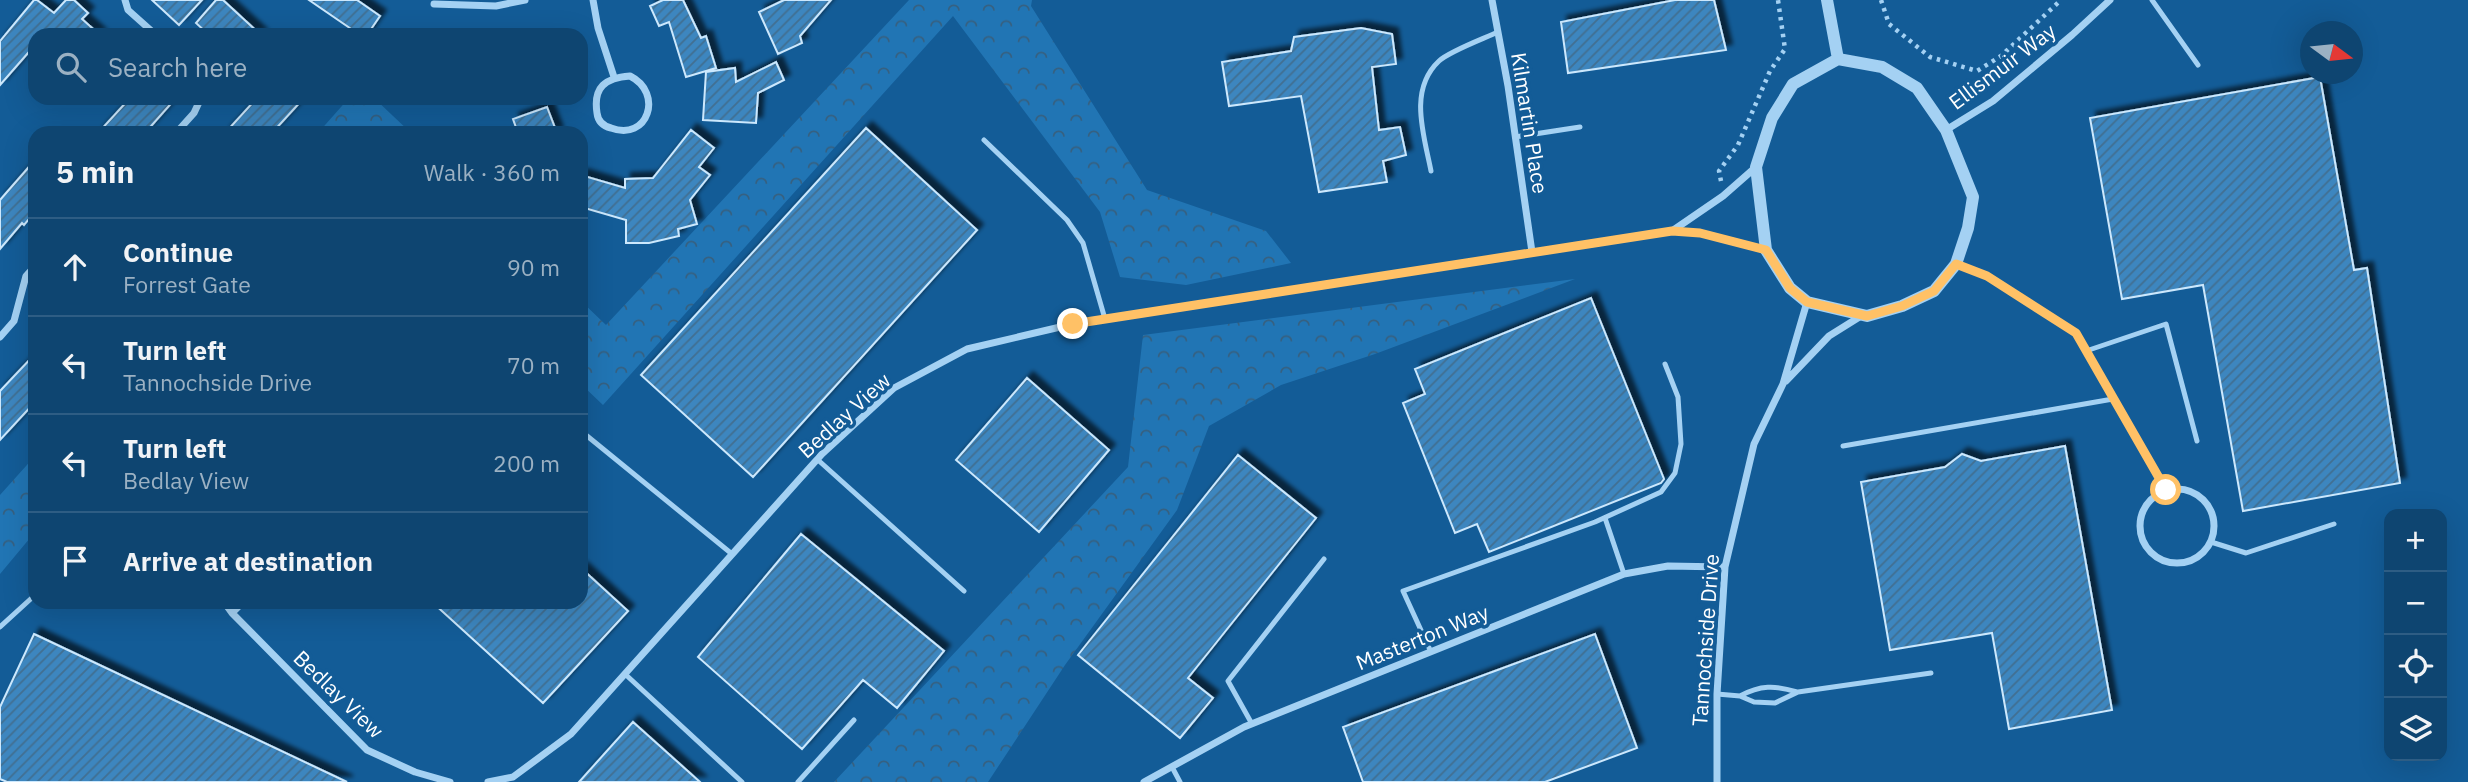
<!DOCTYPE html>
<html lang="en">
<head>
<meta charset="utf-8">
<style>
	:root { --surface:#0e4571; --page:#1c4f79; --text:#f1f3f6; --muted:#9bb1c3; --line:#2e5d84 }
	body { margin:0; font-family:"IBM Plex Sans",sans-serif; background:var(--page); color:var(--text) }
	.controls { position:absolute; right:21px; bottom:21px; display:grid; overflow:hidden; border-radius:14px; box-shadow:0 7px 28px #0002 }
	.controls button { width:63px; height:63px; display:grid; place-items:center; padding:0; border:0; border-bottom:2px solid var(--line); background:var(--surface); color:var(--text); font:35px sans-serif }
	.compass { position:absolute; left:2300px; top:21px; width:63px; height:63px; border-radius:50%; background:var(--surface); box-shadow:0 7px 28px #0002; rotate:105deg }
	.stop { position:absolute; width:21px; height:21px; margin:-16px; border:5px solid #ffc166; border-radius:50%; background:#fff }
	.stop.end { background:#ffc166; border-color:#fff; box-shadow:0 2px 7px #0008 }
	.list { margin:0; padding:0; list-style:none }
	h2 { display:flex; justify-content:space-between; align-items:center; height:91px; margin:0; padding:0 28px; font-size:30px }
	h2 small { font-size:23px; font-weight:400; color:var(--muted) }
	.list li { display:grid; grid-template-columns:46px 1fr auto; gap:21px; align-items:center; box-sizing:border-box; height:98px; padding:0 28px; border-top:2px solid var(--line) }
	.list b { display:block; font-size:26px; white-space:nowrap }
	.list p { margin:0; font-size:23px; white-space:nowrap; color:var(--muted) }
	.list em { font-size:23px; font-style:normal; color:var(--muted) }
	.icon { flex:none; width:38px; height:38px; fill:none; stroke:currentColor; stroke-width:2; stroke-linecap:round; stroke-linejoin:round }
	.map { position:relative; flex:none; width:2468px; height:782px; overflow:hidden }
	.search { position:absolute; background:var(--surface); box-shadow:0 7px 28px #0002; left:28px; top:28px; width:560px; height:77px; display:flex; align-items:center; gap:18px; box-sizing:border-box; padding:0 24px; border-radius:21px; color:var(--muted); font-size:26px }
	.panel { position:absolute; background:var(--surface); box-shadow:0 7px 28px #0002; left:28px; top:126px; width:560px; height:483px; border-radius:21px }
	.map>svg:first-child { display:block }
</style>
</head>
<body>
<div class="map">
<svg width="2468" height="782" viewBox="0 0 2468 782">
	<defs>
		<pattern id="forest-crowns" width="20" height="18" patternUnits="userSpaceOnUse" patternTransform="scale(1.75)"><rect width="20" height="18" fill="#2175b4"/><path d="M2 6a3 3 0 1 1 6 0M12 15a3 3 0 1 1 6 0" fill="none" stroke="#366080"/></pattern>
		<pattern id="building-hatch" width="6" height="6" patternUnits="userSpaceOnUse" patternTransform="scale(1.75)"><rect width="6" height="6" fill="#3c86bf"/><path d="M-1 1l2-2M0 6l6-6M5 7l2-2" fill="none" stroke="#426f91"/></pattern>
		<filter id="shadow"><feDropShadow dx="6" dy="-6" stdDeviation="2" flood-color="#0009"/></filter>
	</defs>
	<rect width="100%" height="100%" fill="#135c97"/>
	<path fill="url(#forest-crowns)" d="M 909,0 L 1032,0 L 1031,6 L 1147,190 L 1266,231 L 1291,263 L 1186,285 L 1120,277 L 1100,212 L 953,16 L 603,405 L 581,384 L 581,301 L 606,325 Z
		M 349,98 L 374,98 L 411,133 L 318,133 Z
		M 1575,279 L 1375,354 L 1281,385 L 1209,426 L 1177,510 L 1065,665 L 988,782 L 834,782 L 1128,467 L 1143,335 Z
		M 35,456 L 35,532 L 0,574 L 0,495 Z"/>
	<path fill="url(#building-hatch)" stroke="#cce8fd" stroke-width="2" filter="url(#shadow)" d="M 34,0 L 37,0 L 54,13 L 66,0 L 74,0 L 88,13 L 82,19 L 100,35 L 35,35 L 35,45 L 0,85 L 0,41 Z
		M 152,0 L 202,0 L 179,25 Z
		M 216,0 L 223,0 L 261,35 L 209,35 L 196,23 Z
		M 309,0 L 357,0 L 380,16 L 367,35 L 360,35 Z
		M 663,0 L 683,0 L 701,38 L 706,36 L 716,68 L 686,77 L 669,22 L 659,26 L 650,6 Z
		M 784,0 L 831,0 L 800,36 L 802,43 L 778,54 L 759,12 Z
		M 1675,0 L 1714,0 L 1726,50 L 1568,73 L 1561,22 Z
		M 1361,28 L 1392,34 L 1396,64 L 1372,67 L 1379,130 L 1400,127 L 1406,155 L 1383,161 L 1387,182 L 1319,192 L 1301,96 L 1229,106 L 1222,62 L 1291,51 L 1294,37 Z
		M 776,62 L 784,80 L 758,93 L 756,123 L 703,120 L 706,72 L 735,68 L 736,82 Z
		M 2320,77 L 2354,270 L 2367,268 L 2400,483 L 2243,511 L 2203,285 L 2122,299 L 2090,118 Z
		M 130,98 L 176,98 L 145,133 L 98,133 Z
		M 257,98 L 304,98 L 272,133 L 225,133 Z
		M 547,107 L 557,133 L 518,133 L 513,119 Z
		M 866,128 L 977,230 L 753,477 L 641,375 Z
		M 691,130 L 714,148 L 699,167 L 710,175 L 690,200 L 697,224 L 678,229 L 679,236 L 649,243 L 626,243 L 626,220 L 581,207 L 581,175 L 625,188 L 625,179 L 653,178 Z
		M 35,160 L 35,212 L 24,225 L 22,223 L 0,249 L 0,200 Z
		M 1591,298 L 1664,479 L 1661,483 L 1489,552 L 1477,524 L 1455,533 L 1403,403 L 1425,394 L 1415,369 Z
		M 35,354 L 35,402 L 0,440 L 0,391 Z
		M 1027,378 L 1109,450 L 1039,532 L 956,460 Z
		M 2065,446 L 2112,710 L 2009,729 L 1992,633 L 1890,650 L 1861,482 L 1945,467 L 1962,454 L 1981,461 Z
		M 1238,455 L 1316,518 L 1188,678 L 1213,698 L 1180,738 L 1078,655 Z
		M 801,534 L 944,651 L 897,708 L 863,680 L 802,749 L 698,657 Z
		M 581,568 L 628,611 L 543,703 L 432,602 L 581,602 Z
		M 34,634 L 347,782 L 7,782 L 0,779 L 0,707 Z
		M 1595,634 L 1637,748 L 1545,782 L 1363,782 L 1343,727 Z
		M 633,722 L 700,782 L 579,782 Z"/>
	<g fill="none" stroke-linecap="round" stroke-linejoin="round">
		<path stroke="#a4d1f3" stroke-width="4.5" stroke-dasharray="3.5 5" stroke-linecap="butt" d="M 1881,0 L 1889,24 L 1930,57 L 1977,71 L 2001,56 L 2061,0
			M 1721,181 L 1719,171 L 1738,145 L 1770,71 L 1785,49 L 1778,0"/>
		<path stroke="#a4d1f3" stroke-width="5" d="M 2152,0 L 2198,65
			M 1515,137 L 1580,127
			M 984,140 L 1067,220 L 1083,243 L 1105,319
			M 1431,171 C 1424,135 1408,90 1439,61 C 1450,51 1483,39 1498,32
			M 2086,351 L 2166,324 L 2197,441
			M 581,431 L 732,554
			M 1843,446 L 2113,399
			M 818,460 L 964,591
			M 1605,518 L 1624,574
			M 2211,542 L 2246,553 L 2334,524
			M 0,627 L 35,595
			M 1431,652 L 1403,591 L 1595,522 L 1661,492 L 1675,473 L 1681,444 L 1678,397 L 1665,364
			M 625,674 L 742,782
			M 1717,694 L 1740,696 L 1754,702 L 1775,703 L 1798,692 L 1931,673
			M 1740,696 C 1760,685 1775,685 1797,692
			M 1252,724 L 1228,681 L 1324,559
			M 1172,767 L 1180,782
			M 798,782 L 854,720"/>
		<path stroke="#a4d1f3" stroke-width="7" d="M 125,0 L 128,10 L 156,35
			M 593,0 L 598,28 L 614,77
			M 1492,0 L 1508,86 L 1532,252
			M 434,4 L 496,6 L 525,0
			M 630,76 C 664,93 648,142 611,128 C 603,126 598,122 597,113 C 593,87 605,78 630,76 Z
			M 1946,130 L 1993,101 L 2072,35 L 2110,0
			M 176,133 L 194,113 L 201,98
			M 1672,231 L 1723,196 L 1756,167
			M 1956,264 L 1987,276 L 2076,333 L 2166,490
			M 0,337 L 14,321 L 26,276 L 35,266
			M 1786,381 L 1829,336 L 1861,316
			M2140 526a37 37 0 1 1 74 0a37 37 0 1 1-74 0Z
			M 224,602 L 232,613 L 367,750 L 415,772 L 450,782
			M 232,613 L 243,602
			M 488,782 L 513,777 L 571,734 L 822,454 L 894,388 L 967,349 L 1073,324 L 1672,231 L 1700,233 L 1766,250
			M 1144,782 L 1244,727 L 1624,574 L 1668,566 L 1725,567
			M 1717,782 L 1717,694 L 1725,567 L 1754,444 L 1783,384 L 1807,302"/>
		<path stroke="#a4d1f3" stroke-width="12" d="M 1827,0 L 1838,59
			M 1838,59 L 1882,67 L 1917,88 L 1946,130 L 1973,197 L 1968,228 L 1956,264 L 1934,291 L 1902,306 L 1867,316 L 1807,302 L 1790,288 L 1766,250 L 1756,167 L 1772,118 L 1793,84 Z"/>
	</g>
	<g fill="none" stroke-linecap="round" stroke-linejoin="round">
		<path stroke="#ffc166" stroke-width="9" d="M 1073,324 L 1672,231 L 1700,233 L 1766,250 L 1790,288 L 1807,302 L 1867,316 L 1902,306 L 1934,291 L 1956,264 L 1987,276 L 2076,333 L 2166,490"/>
	</g>
	<g text-anchor="middle" dominant-baseline="central" stroke-width="7" stroke-linejoin="round" paint-order="stroke">
		<g font-size="21" fill="#fff" stroke="#135c97">
			<text transform="translate(2002 66) rotate(-37)">Ellismuir Way</text>
			<text transform="translate(1530 123) rotate(81)">Kilmartin Place</text>
			<text transform="translate(844 415) rotate(-42)">Bedlay View</text>
			<text transform="translate(1422 637) rotate(-22)">Masterton Way</text>
			<text transform="translate(1705 640) rotate(-86)">Tannochside Drive</text>
			<text transform="translate(339 694) rotate(44)">Bedlay View</text>
		</g>
	</g>
</svg>
<div class="controls">
<button>+</button>
<button>−</button>
<button><svg class="icon" aria-label="locate" viewBox="0 0 24 24"><circle cx="12" cy="12" r="6"/><path d="M12 2v4M12 18v4M2 12h4M18 12h4"/></svg></button>
<button><svg class="icon" aria-label="layers" viewBox="0 0 24 24"><path d="M12 4l9 5-9 5-9-5zM3 14l9 5 9-5"/></svg></button>
</div>
<svg class="compass" viewBox="-18 -18 36 36"><path d="M0-13l5 13h-10z" fill="#e53935"/><path d="M0 13l5-13h-10z" fill="#9bb1c3"/></svg>
<div class="stop" style="left:2166px;top:490px"></div>
<div class="stop end" style="left:1073px;top:324px"></div>
<div class="search"><svg class="icon" aria-label="search" viewBox="0 0 24 24"><circle cx="10" cy="10" r="6"/><path d="M15 15l6 6"/></svg>Search here</div>
<section class="panel">
<h2>5 min<small>Walk · 360 m</small></h2>
<ul class="list">
<li><svg class="icon" aria-label="ahead" viewBox="0 0 24 24"><path d="M12 20V5M6 11l6-6 6 6"/></svg><div><b>Continue</b><p>Forrest Gate</p></div><em>90 m</em></li>
<li><svg class="icon" aria-label="left" viewBox="0 0 24 24"><path d="M17 20v-9H6M10 6l-5 5 5 5"/></svg><div><b>Turn left</b><p>Tannochside Drive</p></div><em>70 m</em></li>
<li><svg class="icon" aria-label="left" viewBox="0 0 24 24"><path d="M17 20v-9H6M10 6l-5 5 5 5"/></svg><div><b>Turn left</b><p>Bedlay View</p></div><em>200 m</em></li>
<li><svg class="icon" aria-label="arrive" viewBox="0 0 24 24"><path d="M6 21V4h12l-3 4 3 4H6"/></svg><div><b>Arrive at destination</b></div></li>
</ul>
</section>
</div>
</body>
</html>
